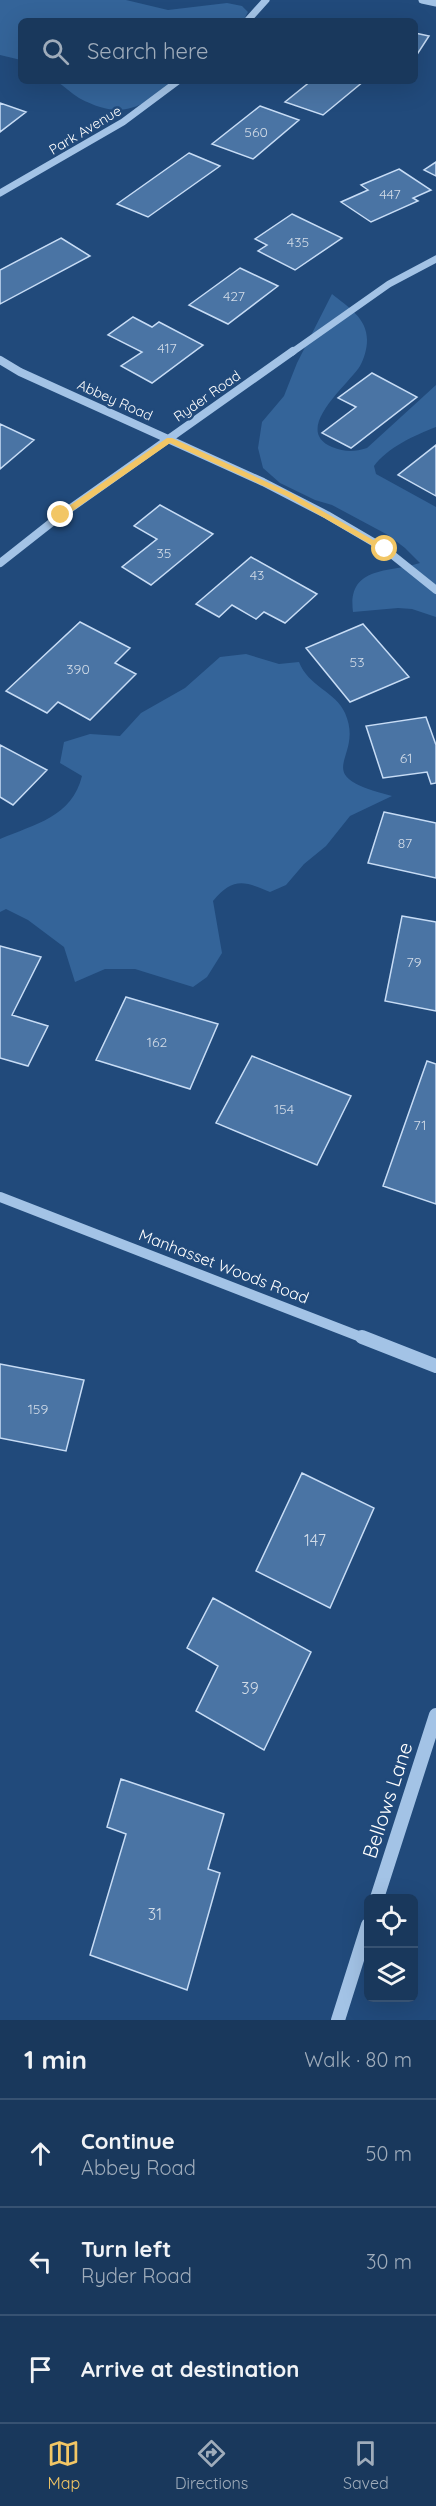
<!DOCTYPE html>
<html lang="en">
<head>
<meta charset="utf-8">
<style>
	:root { --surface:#19385c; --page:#264365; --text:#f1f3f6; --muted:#9facbb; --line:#375272; --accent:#f2c665 }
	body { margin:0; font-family:Quicksand,sans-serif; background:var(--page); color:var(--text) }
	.controls { position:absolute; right:18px; bottom:18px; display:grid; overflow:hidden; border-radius:9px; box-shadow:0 6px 24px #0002 }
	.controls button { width:54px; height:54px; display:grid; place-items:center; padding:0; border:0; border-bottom:2px solid var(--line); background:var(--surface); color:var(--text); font:30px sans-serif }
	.stop { position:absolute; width:18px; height:18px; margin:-14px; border:4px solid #f2c665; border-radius:50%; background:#fff }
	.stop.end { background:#f2c665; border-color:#fff; box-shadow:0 2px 6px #0008 }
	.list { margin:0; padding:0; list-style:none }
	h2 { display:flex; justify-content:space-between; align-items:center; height:78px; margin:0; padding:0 24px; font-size:26px }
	h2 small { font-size:20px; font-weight:400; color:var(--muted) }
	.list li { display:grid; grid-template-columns:39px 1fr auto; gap:18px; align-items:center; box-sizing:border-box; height:108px; padding:0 24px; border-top:2px solid var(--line) }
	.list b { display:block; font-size:22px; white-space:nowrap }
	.list p { margin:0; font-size:20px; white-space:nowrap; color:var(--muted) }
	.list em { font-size:20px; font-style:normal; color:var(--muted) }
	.icon { flex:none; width:33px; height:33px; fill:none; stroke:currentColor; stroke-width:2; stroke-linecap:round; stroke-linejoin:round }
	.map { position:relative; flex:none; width:436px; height:2020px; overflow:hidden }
	.search { position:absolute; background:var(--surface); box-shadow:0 6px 24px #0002; left:18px; right:18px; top:18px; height:66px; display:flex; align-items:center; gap:15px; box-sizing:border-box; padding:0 21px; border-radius:9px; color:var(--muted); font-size:22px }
	.sheet { height:402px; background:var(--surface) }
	nav { display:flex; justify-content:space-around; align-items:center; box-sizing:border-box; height:84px; border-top:2px solid var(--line); background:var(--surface); font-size:16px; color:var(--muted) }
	nav a { display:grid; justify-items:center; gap:3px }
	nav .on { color:var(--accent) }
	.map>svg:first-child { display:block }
</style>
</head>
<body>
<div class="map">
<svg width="436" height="2020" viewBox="0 0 436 2020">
	<rect width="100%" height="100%" fill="#214a7b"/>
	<path fill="#346499" d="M 0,0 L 126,0 L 168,10 L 227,3 L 242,6 L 248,12 L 243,21 L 21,21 L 21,60 L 0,55 Z
		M 56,81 L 178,81 C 141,106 124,122 79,98 C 71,93 64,86 56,81 Z
		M 332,294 C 348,307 367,318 367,340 C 367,349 364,359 360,366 C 349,384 291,430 332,447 C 345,452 354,452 367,448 L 436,385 L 436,427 C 415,435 387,448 374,466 L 376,474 L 436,507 L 436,617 L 412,609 L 398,608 L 353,612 C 347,565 390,573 420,563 L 405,548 L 388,535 L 332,505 L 315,500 L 280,483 L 263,468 L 258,448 L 262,422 L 284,396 L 297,363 Z
		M 246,654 L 279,664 L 299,662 C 308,686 336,692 345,713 C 366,760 304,774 392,796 L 350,816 L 326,846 L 304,864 L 286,885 L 270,892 C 244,881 233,877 213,901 L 222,953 L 207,977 L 193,987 L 135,969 L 105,969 L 75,982 L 64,947 L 28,920 L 6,909 L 0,912 L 0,839 C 35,824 72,817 82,776 L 60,763 L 64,742 L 90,734 L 120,736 L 141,713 L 185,688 L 220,657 Z"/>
	<path fill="#4a74a4" stroke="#c7dcf5" stroke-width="1.5" d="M 415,33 L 429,36 L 416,56 L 415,55 Z
		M 311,81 L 364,81 L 323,115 L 285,102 Z
		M 0,103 L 26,112 L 0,132 Z
		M 260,106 L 299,120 L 253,159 L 212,144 Z
		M 189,153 L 220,166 L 148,217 L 117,204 Z
		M 436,162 L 436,176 L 424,170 Z
		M 399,169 L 431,190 L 413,198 L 418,201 L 371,222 L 341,202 L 368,190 L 361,185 Z
		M 292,214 L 342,238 L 295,270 L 258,251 L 267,245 L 255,239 Z
		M 61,238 L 90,256 L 0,304 L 0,270 Z
		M 240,268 L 278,286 L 228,324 L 189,305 Z
		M 133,317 L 152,327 L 159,322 L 203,345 L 152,383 L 121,366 L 142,352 L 108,335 Z
		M 372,373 L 417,397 L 351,448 L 322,433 L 356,407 L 338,398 Z
		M 0,424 L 34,440 L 0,469 Z
		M 436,445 L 436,496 L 398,475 Z
		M 160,505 L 213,534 L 151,585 L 122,567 L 157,539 L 134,526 Z
		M 251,557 L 317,594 L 285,623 L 264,612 L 256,619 L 232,605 L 219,617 L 196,604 Z
		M 80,622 L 130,648 L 115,663 L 136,674 L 90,720 L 58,702 L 47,713 L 6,691 Z
		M 363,624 L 409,677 L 350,702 L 306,648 Z
		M 426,717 L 436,745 L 436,783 L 431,784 L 427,772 L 383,778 L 366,726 Z
		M 0,745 L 47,770 L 13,805 L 0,797 Z
		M 384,812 L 436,823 L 436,878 L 368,863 Z
		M 402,916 L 436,922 L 436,1011 L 385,1001 Z
		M 0,946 L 41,957 L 12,1015 L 48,1026 L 28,1066 L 0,1058 Z
		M 126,997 L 218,1024 L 190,1089 L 96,1060 Z
		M 252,1056 L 351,1096 L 317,1165 L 216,1123 Z
		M 427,1061 L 436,1064 L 436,1204 L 383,1186 Z
		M 0,1364 L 84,1380 L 66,1451 L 0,1438 Z
		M 302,1473 L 374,1508 L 330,1608 L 256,1571 Z
		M 213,1598 L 311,1652 L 264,1750 L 196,1711 L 218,1666 L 187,1648 Z
		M 121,1779 L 224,1814 L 208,1869 L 220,1873 L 187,1990 L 90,1955 L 126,1834 L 107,1827 Z"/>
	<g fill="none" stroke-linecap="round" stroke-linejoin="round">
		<path stroke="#a3c3e6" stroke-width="7" d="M 422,0 L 436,3
			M 247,21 L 266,0
			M 0,193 L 123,122 L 178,81
			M 291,353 L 389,284 L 436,259"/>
		<path stroke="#a3c3e6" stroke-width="8" d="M 0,360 L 20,372 L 263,482 L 327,515 L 385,549 L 436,590
			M 0,563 L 61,515 L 293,351"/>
		<path stroke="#a3c3e6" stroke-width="10" d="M 0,1197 L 366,1339"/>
		<path stroke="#a3c3e6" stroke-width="14" d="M 362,1337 L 436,1366
			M 377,1898 L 436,1715
			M 338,2020 L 368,1925"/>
	</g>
	<path fill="#f2c665" d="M 167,438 L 172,438 L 291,493 L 389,549 L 382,551 L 286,496 L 170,443 L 64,517 L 59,517 L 59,513 Z"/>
	<g text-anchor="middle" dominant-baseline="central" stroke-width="5" stroke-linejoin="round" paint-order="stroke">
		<g font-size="14" fill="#fff" stroke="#214a7b">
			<text transform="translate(85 130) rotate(-31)">Park Avenue</text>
			<text transform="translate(207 396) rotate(-35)">Ryder Road</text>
			<text transform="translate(115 400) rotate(24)">Abbey Road</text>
		</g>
		<g font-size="14" fill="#d2dce8">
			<text x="256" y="132">560</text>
			<text x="390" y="194">447</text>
			<text x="298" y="242">435</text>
			<text x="234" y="296">427</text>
			<text x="167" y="348">417</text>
			<text x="164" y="553">35</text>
			<text x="257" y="575">43</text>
			<text x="357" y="662">53</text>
			<text x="78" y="669">390</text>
			<text x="406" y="758">61</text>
			<text x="405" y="843">87</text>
			<text x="414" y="962">79</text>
			<text x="157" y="1042">162</text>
			<text x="284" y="1109">154</text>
			<text x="420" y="1125">71</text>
			<text x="38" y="1409">159</text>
		</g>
		<g font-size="16" fill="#fff" stroke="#214a7b">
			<text transform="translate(224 1266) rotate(21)">Manhasset Woods Road</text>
		</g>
		<g font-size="16" fill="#d2dce8">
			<text x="315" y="1540">147</text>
			<text x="250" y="1688">39</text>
			<text x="155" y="1914">31</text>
		</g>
		<g font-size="20" fill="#fff" stroke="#214a7b">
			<text transform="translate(387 1800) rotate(-72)">Bellows Lane</text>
		</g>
	</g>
</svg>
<div class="controls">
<button><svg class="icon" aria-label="locate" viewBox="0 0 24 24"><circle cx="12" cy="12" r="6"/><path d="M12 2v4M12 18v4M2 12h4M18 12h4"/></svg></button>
<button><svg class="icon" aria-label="layers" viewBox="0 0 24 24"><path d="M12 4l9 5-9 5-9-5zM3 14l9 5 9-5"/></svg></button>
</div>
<div class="stop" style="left:385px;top:549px"></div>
<div class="stop end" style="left:61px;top:515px"></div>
<div class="search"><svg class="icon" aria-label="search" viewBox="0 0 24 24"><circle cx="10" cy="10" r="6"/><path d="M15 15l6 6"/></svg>Search here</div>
</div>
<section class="sheet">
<h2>1 min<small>Walk · 80 m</small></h2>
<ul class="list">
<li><svg class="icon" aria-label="ahead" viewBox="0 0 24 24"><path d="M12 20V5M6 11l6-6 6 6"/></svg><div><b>Continue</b><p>Abbey Road</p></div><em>50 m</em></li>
<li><svg class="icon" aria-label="left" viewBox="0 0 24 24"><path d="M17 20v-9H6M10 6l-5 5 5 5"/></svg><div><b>Turn left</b><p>Ryder Road</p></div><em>30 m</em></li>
<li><svg class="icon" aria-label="arrive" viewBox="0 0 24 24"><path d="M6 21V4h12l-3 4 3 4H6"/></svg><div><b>Arrive at destination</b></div></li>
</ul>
</section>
<nav>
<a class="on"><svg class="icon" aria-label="map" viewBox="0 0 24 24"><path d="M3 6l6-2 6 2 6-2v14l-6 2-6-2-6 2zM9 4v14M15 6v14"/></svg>Map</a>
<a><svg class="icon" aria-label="directions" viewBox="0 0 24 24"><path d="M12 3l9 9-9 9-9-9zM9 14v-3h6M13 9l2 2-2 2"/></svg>Directions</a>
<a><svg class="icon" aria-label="saved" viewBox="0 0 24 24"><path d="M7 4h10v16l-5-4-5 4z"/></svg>Saved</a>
</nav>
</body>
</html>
